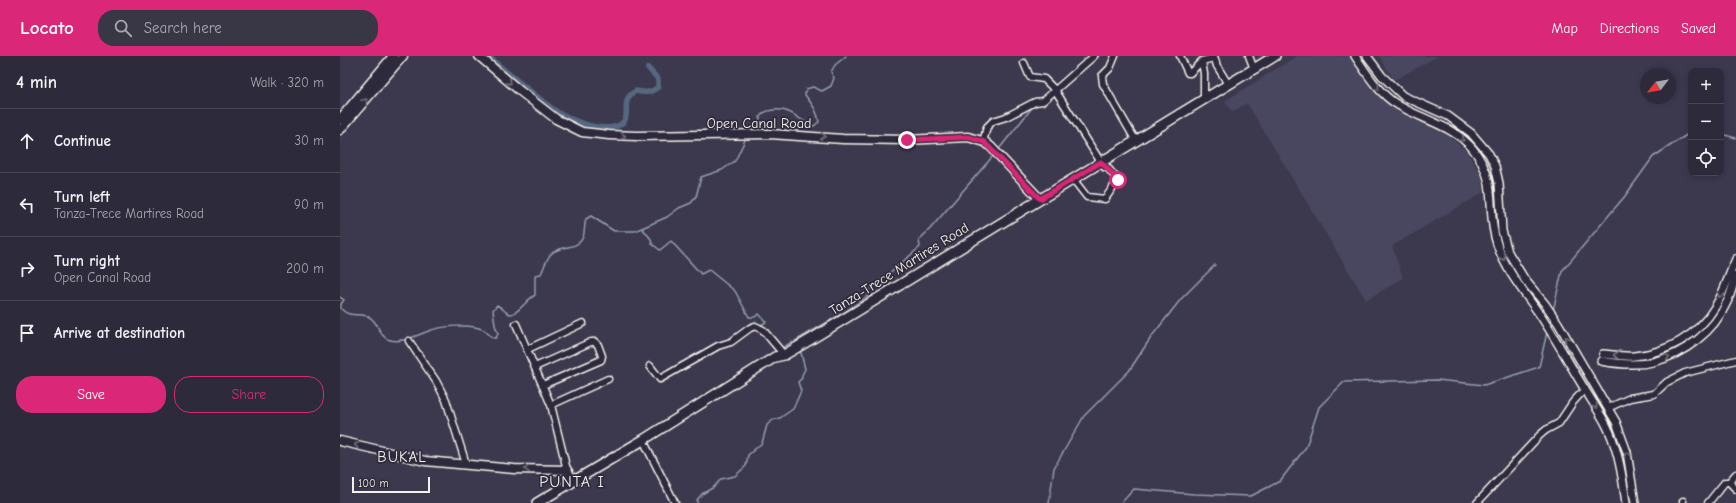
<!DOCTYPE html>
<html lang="en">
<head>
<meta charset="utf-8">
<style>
	:root { --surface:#2d2b3b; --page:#393746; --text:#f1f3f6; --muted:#a7a7af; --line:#484755; --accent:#db2777 }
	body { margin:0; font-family:"Comic Neue",sans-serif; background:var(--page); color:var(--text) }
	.controls { position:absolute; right:12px; top:12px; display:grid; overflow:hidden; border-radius:8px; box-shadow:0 2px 6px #0003 }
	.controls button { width:36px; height:36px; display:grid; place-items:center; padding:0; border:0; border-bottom:1px solid var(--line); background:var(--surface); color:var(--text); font:20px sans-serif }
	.compass { position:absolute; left:1300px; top:12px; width:36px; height:36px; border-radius:50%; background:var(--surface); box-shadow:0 2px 6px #0003; rotate:239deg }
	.scale { position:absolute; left:12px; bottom:10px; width:78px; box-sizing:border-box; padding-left:4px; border:2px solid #f4f1e8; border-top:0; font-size:11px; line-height:14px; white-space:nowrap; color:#f4f1e8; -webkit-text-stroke:3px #2f2a3d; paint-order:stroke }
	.stop { position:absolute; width:12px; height:12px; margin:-9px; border:3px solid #db2777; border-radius:50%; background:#fff }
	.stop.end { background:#db2777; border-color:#fff; box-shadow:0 1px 4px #0008 }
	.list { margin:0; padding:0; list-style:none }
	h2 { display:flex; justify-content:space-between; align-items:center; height:52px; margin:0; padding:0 16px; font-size:17px }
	h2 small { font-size:13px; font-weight:400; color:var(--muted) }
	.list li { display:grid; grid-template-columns:26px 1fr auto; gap:12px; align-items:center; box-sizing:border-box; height:64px; padding:0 16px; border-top:1px solid var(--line) }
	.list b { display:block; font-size:15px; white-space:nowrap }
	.list p { margin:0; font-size:13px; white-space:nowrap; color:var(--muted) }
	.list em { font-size:13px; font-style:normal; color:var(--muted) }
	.actions { display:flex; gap:8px; padding:12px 16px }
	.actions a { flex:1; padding:9px 0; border:1px solid var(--accent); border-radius:16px; text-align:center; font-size:14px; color:var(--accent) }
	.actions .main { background:var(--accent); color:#fff }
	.icon { flex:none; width:22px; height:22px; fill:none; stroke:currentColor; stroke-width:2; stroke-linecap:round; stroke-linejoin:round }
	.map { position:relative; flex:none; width:1396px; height:447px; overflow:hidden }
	header { display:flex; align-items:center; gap:24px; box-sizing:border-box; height:56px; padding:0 20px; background:var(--accent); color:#fff }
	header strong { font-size:19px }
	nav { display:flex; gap:22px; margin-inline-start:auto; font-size:14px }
	.search { width:280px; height:36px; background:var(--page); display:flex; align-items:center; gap:10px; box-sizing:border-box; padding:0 14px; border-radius:16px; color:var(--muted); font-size:15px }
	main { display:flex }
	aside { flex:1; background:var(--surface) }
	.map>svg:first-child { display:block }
</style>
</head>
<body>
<header>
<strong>Locato</strong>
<div class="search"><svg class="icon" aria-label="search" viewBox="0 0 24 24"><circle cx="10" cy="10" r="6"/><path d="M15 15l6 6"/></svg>Search here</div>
<nav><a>Map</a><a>Directions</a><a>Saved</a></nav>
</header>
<main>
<aside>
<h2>4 min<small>Walk · 320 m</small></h2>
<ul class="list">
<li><svg class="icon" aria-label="ahead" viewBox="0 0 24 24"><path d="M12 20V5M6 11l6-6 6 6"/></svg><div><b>Continue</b></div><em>30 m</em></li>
<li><svg class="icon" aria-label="left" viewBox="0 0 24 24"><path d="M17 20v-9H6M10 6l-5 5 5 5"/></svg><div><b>Turn left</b><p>Tanza-Trece Martires Road</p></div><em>90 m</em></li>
<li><svg class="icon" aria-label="right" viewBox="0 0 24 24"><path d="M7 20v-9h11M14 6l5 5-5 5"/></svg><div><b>Turn right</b><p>Open Canal Road</p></div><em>200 m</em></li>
<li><svg class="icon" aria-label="arrive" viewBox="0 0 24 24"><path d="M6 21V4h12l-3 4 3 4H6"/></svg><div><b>Arrive at destination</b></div></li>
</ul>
<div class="actions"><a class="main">Save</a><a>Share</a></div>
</aside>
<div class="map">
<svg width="1396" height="447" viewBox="0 0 1396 447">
	<rect width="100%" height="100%" fill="#3c394f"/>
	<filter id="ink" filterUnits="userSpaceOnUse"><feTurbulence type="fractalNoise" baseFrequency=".025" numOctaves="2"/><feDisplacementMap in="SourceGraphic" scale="8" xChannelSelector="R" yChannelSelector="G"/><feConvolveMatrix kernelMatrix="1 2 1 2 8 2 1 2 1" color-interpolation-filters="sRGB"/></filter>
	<g filter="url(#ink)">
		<path fill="#48475f" d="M 957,0 L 1009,0 L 1030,31 L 1044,45 L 1063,57 L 1095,71 L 1110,81 L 1127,96 L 1141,119 L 1144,136 L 1052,190 L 1063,222 L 1026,244 L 907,47 L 892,56 L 885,45 Z
			M 1039,0 L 1098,0 L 1054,24 Z"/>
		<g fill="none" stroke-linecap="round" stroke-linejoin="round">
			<path stroke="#949eaa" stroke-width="1.5" d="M 720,34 L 759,0
				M 419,74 C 420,70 419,65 420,61 C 424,53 438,53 446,55 C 456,58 463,67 474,70 L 479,66 C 478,56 472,48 465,39 L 466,33 L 473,31 L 482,35 L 491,30 L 494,22 L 491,16 L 495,9 L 506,0
				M 1381,78 L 1396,82
				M 659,93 L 691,53 L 698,48
				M 302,172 L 311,183 L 312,188 L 320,194 L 331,185 L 361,218 L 369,214 L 395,235 L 409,261 L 415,261 L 419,258 L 426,266 L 421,269 L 424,272
				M 0,241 L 4,244 L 1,248 L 1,253 C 11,262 16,257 27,260 C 39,264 38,281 50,284 C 62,287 75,280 86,276 C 99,270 131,267 144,274 C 147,276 150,280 153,282 L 156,282 L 158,278 L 155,269 L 153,254 L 157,249 C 162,251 165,257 170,258 C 177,259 187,243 195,239 L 195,219 L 201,218 C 204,212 206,203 211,198 C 220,188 237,195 243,181 C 245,176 244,169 246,163 L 251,160 L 274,175 L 295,175 L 327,161 L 339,152 L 351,147 L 356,141 L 361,121 L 382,114 L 395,105 L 405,84 L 408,82
				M 1213,255 L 1222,215 L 1285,140 L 1313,101 L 1351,76
				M 455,285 L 503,257 L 529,239 L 527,236 L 580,191 L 579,184 L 590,173 L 653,100
				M 442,292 L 452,286
				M 357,447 L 357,444 L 362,438 L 374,431 L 381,423 L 395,420 L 406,410 L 408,399 L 422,387 L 427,369 L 433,364 L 440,362 L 453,353 L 461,335 L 458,326 L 462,322 L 462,319 L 465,313 L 460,293
				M 709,447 L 714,412 L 744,360 L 789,315 L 812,280 L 841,243 L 875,209
				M 781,447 L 794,433 L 854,438 L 911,440 L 940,425 L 966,391 L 979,351 L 1004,326 L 1097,324 L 1144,329 L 1199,311 L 1207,276"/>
			<path stroke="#546780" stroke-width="5.5" d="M 148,0 C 165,15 182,29 200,43 C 207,48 214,55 222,59 C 236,66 266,78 281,68 C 293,60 278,44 296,35 C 305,37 311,37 318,31 L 318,23 L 308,12"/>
			<defs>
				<path id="minor" d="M 775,0 L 770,12 L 762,20 L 763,28 L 796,85
					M 840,0 L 848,17 L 850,17 L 862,5
					M 874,0 L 877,10 L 888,28
					M 909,0 L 914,13
					M 684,7 L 690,21 L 704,23 L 715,34 L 764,111 L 766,110 L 778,124 L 765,143 L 747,141 L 733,123
					M 864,43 L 864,18 L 862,5 L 874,2
					M 643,86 L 647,71 L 653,65 L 666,61 L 695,46 L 703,45 L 754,0
					M 176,268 L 211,349 L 227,414
					M 69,285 L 96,325 L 106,344 L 126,408
					M 188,293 L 243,267
					M 310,310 L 320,323 L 378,290 L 391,286 L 410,272 L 415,270 L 423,274 L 444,299
					M 195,311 L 251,286 L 255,286 L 258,289 L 262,300 L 261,304 L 203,329
					M 211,349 L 268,323
					M 1268,352 L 1290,342 L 1314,338 L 1327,326 L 1345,317 L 1396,304
					M 303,384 L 335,447
					M 1389,426 L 1396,418
					M 1343,445 L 1343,447
					M 1137,447 L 1200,379 L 1206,374 L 1219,367 L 1233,346 L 1245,333
					M 1368,447 L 1385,426 L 1389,426 L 1396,433"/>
				<path id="tertiary" d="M 1015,0 C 1027,18 1039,38 1058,49 C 1083,64 1114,70 1133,93 C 1160,128 1145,153 1157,188 C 1166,216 1186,238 1202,262 C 1217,285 1230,309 1244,332 C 1255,350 1268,368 1274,388 C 1281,407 1283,427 1286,447
					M 1027,0 L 1042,20 L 1063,40 L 1108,60 L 1131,77 L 1149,98 L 1155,110 L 1159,127 L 1162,175 L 1168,196 L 1185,224 L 1205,248 L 1218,267 L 1276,366 L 1287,396 L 1295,447
					M 1263,298 C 1273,299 1284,301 1294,300 C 1326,297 1358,280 1375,251 C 1384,237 1389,218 1396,203
					M 1261,305 C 1278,308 1296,310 1313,306 C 1344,298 1374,276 1387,246 C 1391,238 1393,229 1396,220"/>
				<path id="secondary" d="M 139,0 L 180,35 L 216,63 L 242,76 L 269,79 L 297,80 L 430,78 L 503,83 L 567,84 L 628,81 L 645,86 L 651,91 L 700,143
					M 0,63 L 53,0
					M 0,74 L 63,0
					M 0,385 L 85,405 L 174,413 L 227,414 L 233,425"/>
				<path id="primary" d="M 197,447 L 303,384 L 435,301 L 444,299 L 473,282 L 935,0"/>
			</defs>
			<use href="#minor" stroke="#f4f1e8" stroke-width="9"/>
			<use href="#tertiary" stroke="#f4f1e8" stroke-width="10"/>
			<use href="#secondary" stroke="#f4f1e8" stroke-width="11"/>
			<use href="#primary" stroke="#f4f1e8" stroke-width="12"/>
			<use href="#minor" stroke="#2f2a3d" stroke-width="6"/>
			<use href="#tertiary" stroke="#2f2a3d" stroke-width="7"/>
			<use href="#secondary" stroke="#2f2a3d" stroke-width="8"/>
			<use href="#primary" stroke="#2f2a3d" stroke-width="9"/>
		</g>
		<defs><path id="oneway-chevron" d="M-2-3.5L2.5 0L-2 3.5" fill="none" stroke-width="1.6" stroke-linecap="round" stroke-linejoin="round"/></defs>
		<g stroke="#747079">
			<use href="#oneway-chevron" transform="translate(169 26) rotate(41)"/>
			<use href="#oneway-chevron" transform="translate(1037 32) rotate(48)"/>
			<use href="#oneway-chevron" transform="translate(25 45) rotate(-50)"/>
			<use href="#oneway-chevron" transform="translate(283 80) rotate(1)"/>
			<use href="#oneway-chevron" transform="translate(483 80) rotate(6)"/>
			<use href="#oneway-chevron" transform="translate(1122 83) rotate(40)"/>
			<use href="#oneway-chevron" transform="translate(1163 202) rotate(64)"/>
			<use href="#oneway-chevron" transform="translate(1380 239) rotate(113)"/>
			<use href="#oneway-chevron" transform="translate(1227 283) rotate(-121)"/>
			<use href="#oneway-chevron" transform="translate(1276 299) rotate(-174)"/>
			<use href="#oneway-chevron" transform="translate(1327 301) rotate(-21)"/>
			<use href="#oneway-chevron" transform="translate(1255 350) rotate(59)"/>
			<use href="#oneway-chevron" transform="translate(17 389) rotate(-165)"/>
			<use href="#oneway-chevron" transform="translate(1287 398) rotate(-103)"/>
			<use href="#oneway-chevron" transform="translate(187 413) rotate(179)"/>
		</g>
	</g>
	<g fill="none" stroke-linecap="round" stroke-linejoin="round" filter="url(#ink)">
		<path stroke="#db2777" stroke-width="5" d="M 567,84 L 628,81 L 644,86 L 700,143 L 761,106 L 778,124"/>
	</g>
	<g text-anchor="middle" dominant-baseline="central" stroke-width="3.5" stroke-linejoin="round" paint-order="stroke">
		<g font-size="14" fill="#f4f1e8" stroke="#2f2a3d">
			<text x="419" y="67">Open Canal Road</text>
			<text transform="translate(559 213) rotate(-32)">Tanza-Trece Martires Road</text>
		</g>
		<g font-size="15" letter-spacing="1" fill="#f4f1e8" stroke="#2f2a3d">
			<text x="62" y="401">BUKAL</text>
		</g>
		<g font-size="16" letter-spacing="1" fill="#f4f1e8" stroke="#2f2a3d">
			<text x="232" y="426">PUNTA I</text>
		</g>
	</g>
</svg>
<div class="controls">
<button>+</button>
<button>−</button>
<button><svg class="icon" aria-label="locate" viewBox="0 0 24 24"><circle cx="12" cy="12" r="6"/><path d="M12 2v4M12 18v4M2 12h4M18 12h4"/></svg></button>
</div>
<svg class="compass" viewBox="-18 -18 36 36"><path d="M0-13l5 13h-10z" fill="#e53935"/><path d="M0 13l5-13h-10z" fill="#a7a7af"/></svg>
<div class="scale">100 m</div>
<div class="stop" style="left:778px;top:124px"></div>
<div class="stop end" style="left:567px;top:84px"></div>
</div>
</main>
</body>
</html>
